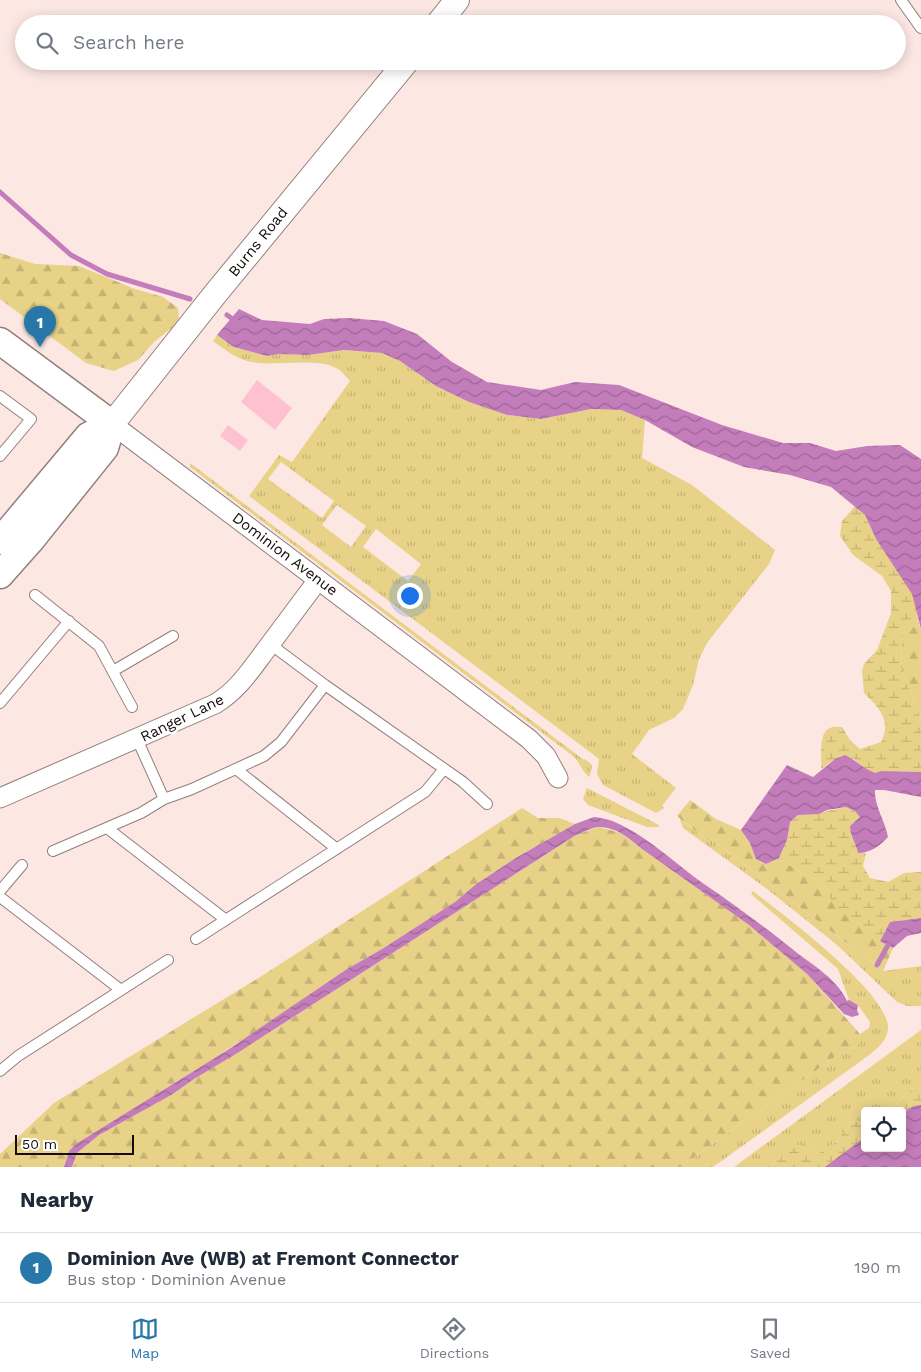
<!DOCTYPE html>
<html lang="en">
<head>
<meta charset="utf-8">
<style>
	:root { --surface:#fff; --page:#f6f6f7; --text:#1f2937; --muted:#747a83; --line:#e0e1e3; --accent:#2778a9 }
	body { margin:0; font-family:"Work Sans",sans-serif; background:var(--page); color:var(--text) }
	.controls { position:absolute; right:15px; bottom:15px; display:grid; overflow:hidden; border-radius:5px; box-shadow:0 2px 12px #0003 }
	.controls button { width:45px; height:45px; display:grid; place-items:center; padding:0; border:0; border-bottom:1px solid var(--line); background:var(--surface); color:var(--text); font:25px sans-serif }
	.scale { position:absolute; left:15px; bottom:12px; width:119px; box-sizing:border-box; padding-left:5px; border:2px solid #140d0c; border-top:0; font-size:14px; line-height:18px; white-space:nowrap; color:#140d0c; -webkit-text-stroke:4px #fff; paint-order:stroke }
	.you { position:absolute; left:409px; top:595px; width:18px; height:18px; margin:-12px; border:4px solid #fff; border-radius:50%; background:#1a73e8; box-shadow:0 0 0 8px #1a73e833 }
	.badge { display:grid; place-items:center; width:32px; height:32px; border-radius:50%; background:var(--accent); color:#fff; font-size:16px; font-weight:700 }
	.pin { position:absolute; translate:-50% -41px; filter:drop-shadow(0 1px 2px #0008) }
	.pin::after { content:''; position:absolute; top:26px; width:18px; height:15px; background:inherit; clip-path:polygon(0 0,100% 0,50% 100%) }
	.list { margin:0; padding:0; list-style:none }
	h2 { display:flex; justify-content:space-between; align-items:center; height:65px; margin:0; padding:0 20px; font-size:21px }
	h2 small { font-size:16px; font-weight:400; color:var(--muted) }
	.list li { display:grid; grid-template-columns:32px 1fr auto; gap:15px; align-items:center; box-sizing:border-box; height:70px; padding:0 20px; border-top:1px solid var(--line) }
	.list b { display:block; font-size:19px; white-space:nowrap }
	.list p { margin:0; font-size:16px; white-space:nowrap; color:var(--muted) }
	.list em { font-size:16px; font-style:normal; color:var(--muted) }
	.icon { flex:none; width:28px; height:28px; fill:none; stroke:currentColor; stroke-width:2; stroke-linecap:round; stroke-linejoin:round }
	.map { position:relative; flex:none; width:921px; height:1167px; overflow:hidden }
	.search { position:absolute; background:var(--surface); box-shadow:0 2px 12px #0003; left:15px; right:15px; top:15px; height:55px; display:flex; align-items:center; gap:12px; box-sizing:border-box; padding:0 18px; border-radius:28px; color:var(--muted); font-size:19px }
	.sheet { height:135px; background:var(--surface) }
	nav { display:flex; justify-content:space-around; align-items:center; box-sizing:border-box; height:70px; border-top:1px solid var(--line); background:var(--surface); font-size:14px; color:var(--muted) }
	nav a { display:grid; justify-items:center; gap:2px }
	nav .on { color:var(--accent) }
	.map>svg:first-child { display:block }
</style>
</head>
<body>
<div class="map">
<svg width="921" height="1167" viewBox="0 0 921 1167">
	<defs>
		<pattern id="grass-tufts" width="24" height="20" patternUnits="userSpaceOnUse" patternTransform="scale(1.25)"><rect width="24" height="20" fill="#e8d288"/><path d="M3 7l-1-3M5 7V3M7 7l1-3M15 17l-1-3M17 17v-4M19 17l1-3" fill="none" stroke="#c6b374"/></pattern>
		<pattern id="forest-firs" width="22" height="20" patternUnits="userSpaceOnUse" patternTransform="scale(1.25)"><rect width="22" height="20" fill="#e8d288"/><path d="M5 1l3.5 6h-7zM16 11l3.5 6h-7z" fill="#c6b374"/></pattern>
		<pattern id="wetland-marsh" width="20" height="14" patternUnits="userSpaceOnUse" patternTransform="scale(1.25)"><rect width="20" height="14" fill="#e8d288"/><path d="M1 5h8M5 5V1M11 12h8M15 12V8" fill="none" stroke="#c6b374"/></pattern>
		<pattern id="water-waves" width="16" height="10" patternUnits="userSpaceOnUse" patternTransform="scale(1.25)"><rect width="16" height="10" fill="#c47dbb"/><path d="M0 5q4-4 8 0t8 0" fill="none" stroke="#9e6596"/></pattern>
	</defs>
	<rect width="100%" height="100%" fill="#fce7e3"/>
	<path fill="url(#grass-tufts)" fill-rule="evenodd" d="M 217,335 L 234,347 L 267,356 L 279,354 L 308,355 L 344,350 L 382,353 L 400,361 L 436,386 L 469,402 L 507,415 L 541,419 L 591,409 L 621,410 L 645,420 L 642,458 L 692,485 L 775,550 L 769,564 L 707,643 L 699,659 L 693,685 L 683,709 L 674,718 L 649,730 L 632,754 L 676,788 L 662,806 L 664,808 L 656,813 L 603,785 L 597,774 L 599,759 L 249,496 L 279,455 L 292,462 L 350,381 C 346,377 341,370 336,368 C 319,358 277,365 258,363 C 240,362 227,351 213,341 ZM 281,462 L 334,501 L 322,518 L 268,479 ZM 337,505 L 366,526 L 351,547 L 322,525 ZM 376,529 L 421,564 L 408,581 L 363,547 Z
		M 190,463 L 584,760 L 585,759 L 592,765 L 590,777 C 582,773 580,762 573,756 L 190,467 Z
		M 587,788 L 659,825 L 658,827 L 647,827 L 588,805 L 583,799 Z
		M 680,819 L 708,841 L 710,838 L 883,971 L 921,966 L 921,1006 L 907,1006 L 897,1002 L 836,944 L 767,889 L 683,828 Z
		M 753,891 C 783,915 884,989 888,1026 C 889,1042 872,1053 861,1061 L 713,1167 L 680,1167 L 835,1057 L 858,1045 L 860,1034 L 869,1028 L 870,1022 L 858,1005 L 849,1000 L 838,969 L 751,894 Z
		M 921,1030 L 921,1088 L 913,1088 L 888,1111 L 865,1111 L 865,1120 L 850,1123 L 837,1141 L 818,1154 L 798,1145 L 767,1167 L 734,1167 Z"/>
	<path fill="url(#forest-firs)" d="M 0,253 L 35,264 L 79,266 L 135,289 L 163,297 L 178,308 L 179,322 L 154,342 L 138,360 L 114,371 L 86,363 L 0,299 Z
		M 919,624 L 921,629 L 921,719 L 901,667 L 902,633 Z
		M 690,800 L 716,819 L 741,830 L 750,843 L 756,859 L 766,864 L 779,858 L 800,872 L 822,882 L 828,893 L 859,924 L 880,940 L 893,948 L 883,971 L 710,838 L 708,841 L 677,816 Z
		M 522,808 L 538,818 L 559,818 L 575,824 L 514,859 L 475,885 L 455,902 L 382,949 L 347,969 L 248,1037 C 235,1042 224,1053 212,1060 C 163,1088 117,1120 69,1151 L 64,1167 L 0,1167 L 0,1154 L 54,1103 L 260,977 Z
		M 598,827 C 619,831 625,835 642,849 L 749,925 L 807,974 L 860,1034 L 858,1045 L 835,1057 L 680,1167 L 72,1167 L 77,1153 L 99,1135 L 173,1094 L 194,1079 L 272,1031 L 576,835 Z"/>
	<path fill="url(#wetland-marsh)" d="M 855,506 L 865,515 L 876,539 L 913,594 L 919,624 L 902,633 L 901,667 L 921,719 L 921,772 L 881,771 L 875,773 L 867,770 L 854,759 L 835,759 L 821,769 C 822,758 818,732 830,728 C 833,726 838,727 842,727 L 850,740 L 860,749 L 881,742 C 892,720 879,708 864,693 L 862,671 L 864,664 L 877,650 L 891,613 L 891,591 L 882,576 L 853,555 L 840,536 L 842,521 Z
		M 846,807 L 855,811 L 861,817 L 850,826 C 850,836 856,843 858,853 L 866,853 L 863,866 L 870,878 L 888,882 L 904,873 L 921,872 L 921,918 L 890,922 L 880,941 L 835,907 L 822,882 L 800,872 L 779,858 L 787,840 L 790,822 L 798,815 C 814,814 830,811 846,807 Z
		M 913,1088 L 921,1088 L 921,1124 L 902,1135 L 902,1111 L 888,1111 Z
		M 865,1120 L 865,1148 L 877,1167 L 767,1167 L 798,1145 L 818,1154 L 837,1141 L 850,1123 Z"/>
	<path fill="url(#water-waves)" d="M 239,309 L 262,320 L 310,324 L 324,319 L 349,318 L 384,321 L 417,334 L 452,362 L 487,382 L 541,390 L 575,382 L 619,385 L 722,425 L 783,443 L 810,443 L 836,451 L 867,446 L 900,445 L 921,459 L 921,629 L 912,594 L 876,539 L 865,515 L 831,487 L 790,475 L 744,467 L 692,447 L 645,420 L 621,410 L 591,409 L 541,419 L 507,415 L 469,402 L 436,386 L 400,361 L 382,353 L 344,350 L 308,355 L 279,354 L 267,356 L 234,347 L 217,335 Z
		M 845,755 C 856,760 864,769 875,773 L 881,771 L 921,772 L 921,797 L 884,790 L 875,790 C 874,805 885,821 888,837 C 880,846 870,853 858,853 C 856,843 850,836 850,826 L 860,817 L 855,811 L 846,807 L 827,810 L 819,814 L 798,815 L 790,822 L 787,840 L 779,858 L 766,864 L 756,859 L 750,843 L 741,830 L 787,765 L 813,777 L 835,759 Z
		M 594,817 C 605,818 614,821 623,826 C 653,841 677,865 704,884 C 735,905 766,928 796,952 C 814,966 838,980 847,1001 L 849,1000 L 858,1005 L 857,1010 L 859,1015 L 852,1017 L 844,1014 L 807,974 L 749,925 L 642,849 C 629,838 616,827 599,827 C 592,827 583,833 576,835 L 239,1052 L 194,1079 L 173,1094 L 99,1135 L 77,1153 L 72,1167 L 64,1167 L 69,1151 L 76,1144 L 226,1051 L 347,969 L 382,949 L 455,902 L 475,885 L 514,859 L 575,824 Z
		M 921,918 L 921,933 L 907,936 L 893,948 L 880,941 L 890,922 Z
		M 921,1105 L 921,1167 L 825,1167 L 865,1137 L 865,1148 L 902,1148 L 902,1113 L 914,1106 Z"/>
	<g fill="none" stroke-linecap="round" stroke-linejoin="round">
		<path stroke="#c47dbb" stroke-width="5" d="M 0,192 L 71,255 L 107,274 L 190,299
			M 227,315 L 237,322
			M 877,965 L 888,945"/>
	</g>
	<path fill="#fec1d0" d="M 257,380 L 292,408 L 275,430 L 241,402 Z
		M 228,425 L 248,440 L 240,451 L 220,436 Z"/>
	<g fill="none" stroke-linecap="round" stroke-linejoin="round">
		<defs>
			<path id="service" d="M 901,0 L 921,28
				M 0,396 L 31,419 L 0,456
				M 35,595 L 99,646 L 132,707
				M 270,644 L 325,685 L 463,782 L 487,804
				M 113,671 L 173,636
				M 0,703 L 69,621
				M 137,739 L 164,799
				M 236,769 L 337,849
				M 107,828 L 226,920
				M 53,851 L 141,813 L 164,799 L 192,789 L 264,756 L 281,742 L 325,685
				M 0,891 L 22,865
				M 0,897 L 121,990
				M 196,939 L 425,792 L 444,769
				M 0,1071 L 18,1056 L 168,960"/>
			<path id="minor" d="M 112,424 L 529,739 L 546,756 L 558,778
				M 0,798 L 215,704 C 237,691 250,671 265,651 C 283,627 301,603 318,580"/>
			<path id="tertiary" d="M 438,24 L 457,0
				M 112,424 L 216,293 L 407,61"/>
			<path id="secondary" d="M 0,341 L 112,424
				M 0,541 L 88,436 L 112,424
				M 0,575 L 32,539 L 105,448 L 112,424"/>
		</defs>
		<use href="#service" stroke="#917f7b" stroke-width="12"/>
		<use href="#minor" stroke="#917f7b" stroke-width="21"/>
		<use href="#tertiary" stroke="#917f7b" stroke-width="26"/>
		<use href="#secondary" stroke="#917f7b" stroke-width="29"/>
		<use href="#service" stroke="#fff" stroke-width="10"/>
		<use href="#minor" stroke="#fff" stroke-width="19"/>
		<use href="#tertiary" stroke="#fff" stroke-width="24"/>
		<use href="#secondary" stroke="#fff" stroke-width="26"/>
	</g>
	<g text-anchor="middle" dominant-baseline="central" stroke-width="5" stroke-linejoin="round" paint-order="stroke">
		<g font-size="15" fill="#140d0c" stroke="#fff">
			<text transform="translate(258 242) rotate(-51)">Burns Road</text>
			<text transform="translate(285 554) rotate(37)">Dominion Avenue</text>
			<text transform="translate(182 718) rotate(-26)">Ranger Lane</text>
		</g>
	</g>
</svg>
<div class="controls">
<button><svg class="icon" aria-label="locate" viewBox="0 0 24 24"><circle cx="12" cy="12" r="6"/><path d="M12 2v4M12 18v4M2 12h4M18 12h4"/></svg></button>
</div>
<div class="scale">50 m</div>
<div class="you"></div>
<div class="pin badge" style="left:40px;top:347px">1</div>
<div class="search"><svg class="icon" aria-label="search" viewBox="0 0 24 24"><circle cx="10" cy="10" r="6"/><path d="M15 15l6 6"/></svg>Search here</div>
</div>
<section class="sheet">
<h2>Nearby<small></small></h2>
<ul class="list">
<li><span class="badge">1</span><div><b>Dominion Ave (WB) at Fremont Connector</b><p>Bus stop · Dominion Avenue</p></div><em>190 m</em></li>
</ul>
</section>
<nav>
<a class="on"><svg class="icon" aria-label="map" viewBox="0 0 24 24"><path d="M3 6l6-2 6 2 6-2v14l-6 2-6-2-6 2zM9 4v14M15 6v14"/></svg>Map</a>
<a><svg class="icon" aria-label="directions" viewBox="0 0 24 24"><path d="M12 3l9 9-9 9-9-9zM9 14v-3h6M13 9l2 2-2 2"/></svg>Directions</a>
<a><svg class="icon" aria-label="saved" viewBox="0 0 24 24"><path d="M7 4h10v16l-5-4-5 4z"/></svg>Saved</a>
</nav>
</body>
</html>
